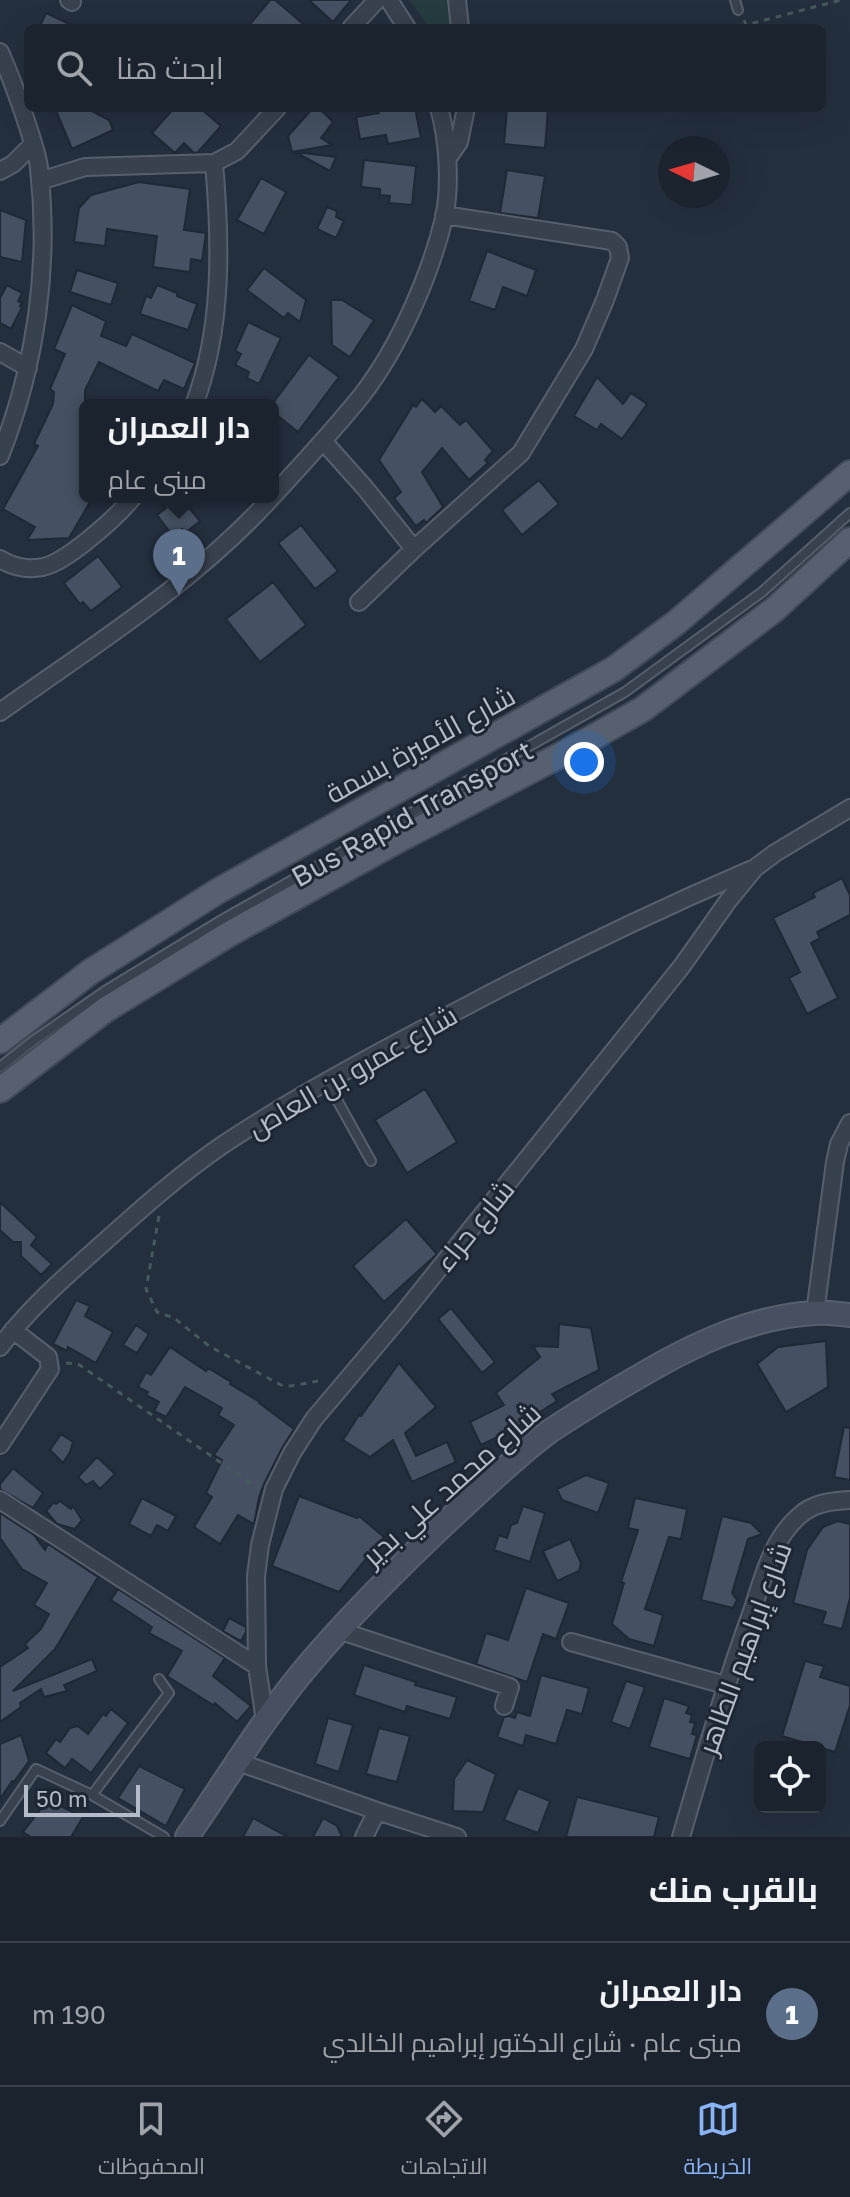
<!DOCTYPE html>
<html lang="ar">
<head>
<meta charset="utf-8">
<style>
	:root { --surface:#1b232e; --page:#282f3a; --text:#f1f3f6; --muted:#a0a4aa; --line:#39404a; --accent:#8ab4f8 }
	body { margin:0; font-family:"Golos Text",Cairo,sans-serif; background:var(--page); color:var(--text); direction:rtl }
	.controls { position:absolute; right:24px; bottom:24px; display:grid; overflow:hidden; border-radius:12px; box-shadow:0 8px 32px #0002 }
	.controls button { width:72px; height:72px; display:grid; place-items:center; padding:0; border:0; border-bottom:2px solid var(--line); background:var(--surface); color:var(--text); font:40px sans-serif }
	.compass { position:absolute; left:658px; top:136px; width:72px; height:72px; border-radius:50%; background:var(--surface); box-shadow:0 8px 32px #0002; rotate:275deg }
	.scale { position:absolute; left:24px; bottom:20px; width:116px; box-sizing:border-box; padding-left:8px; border:4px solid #b4bcc9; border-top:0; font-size:22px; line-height:28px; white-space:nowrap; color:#b4bcc9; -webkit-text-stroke:6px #1d2633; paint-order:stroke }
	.you { position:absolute; left:584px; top:762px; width:28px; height:28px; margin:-20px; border:6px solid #fff; border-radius:50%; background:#1a73e8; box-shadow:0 0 0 12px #1a73e833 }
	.badge { display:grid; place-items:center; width:52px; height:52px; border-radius:50%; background:var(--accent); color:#fff; font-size:26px; font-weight:700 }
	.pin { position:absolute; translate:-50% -66px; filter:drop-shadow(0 2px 4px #0008) }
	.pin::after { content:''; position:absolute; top:42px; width:28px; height:24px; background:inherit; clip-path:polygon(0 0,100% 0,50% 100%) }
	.popup { position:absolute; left:79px; top:399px; width:200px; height:104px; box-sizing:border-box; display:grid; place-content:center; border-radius:12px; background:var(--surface); filter:drop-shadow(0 2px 6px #0005); font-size:26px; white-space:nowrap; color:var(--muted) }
	.popup b { font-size:30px; color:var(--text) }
	.popup::after { content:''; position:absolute; left:50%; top:100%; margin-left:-16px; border:16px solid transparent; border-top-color:var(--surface) }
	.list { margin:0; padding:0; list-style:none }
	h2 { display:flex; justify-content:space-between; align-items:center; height:104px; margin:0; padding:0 32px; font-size:34px }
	h2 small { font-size:26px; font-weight:400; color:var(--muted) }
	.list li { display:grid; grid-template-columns:52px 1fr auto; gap:24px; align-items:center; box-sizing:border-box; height:144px; padding:0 32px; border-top:2px solid var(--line) }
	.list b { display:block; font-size:30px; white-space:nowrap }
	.list p { margin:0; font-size:26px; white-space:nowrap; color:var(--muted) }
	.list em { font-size:26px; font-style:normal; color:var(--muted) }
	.icon { flex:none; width:44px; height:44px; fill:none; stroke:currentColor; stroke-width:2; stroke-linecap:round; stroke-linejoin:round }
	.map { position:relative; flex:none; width:850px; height:1837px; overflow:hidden; direction:ltr }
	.search { position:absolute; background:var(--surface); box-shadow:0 8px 32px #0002; left:24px; right:24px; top:24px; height:88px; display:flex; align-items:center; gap:20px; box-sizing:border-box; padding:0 28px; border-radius:12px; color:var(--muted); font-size:30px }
	.sheet { height:248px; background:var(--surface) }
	nav { display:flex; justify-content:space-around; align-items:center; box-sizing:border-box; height:112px; border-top:2px solid var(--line); background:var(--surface); font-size:22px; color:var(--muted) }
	nav a { display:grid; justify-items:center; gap:4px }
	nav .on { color:var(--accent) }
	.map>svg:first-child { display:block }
</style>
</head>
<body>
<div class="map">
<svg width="850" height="1837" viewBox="0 0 850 1837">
	<rect width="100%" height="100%" fill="#242f3e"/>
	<path fill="#263c3f" d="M 409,0 L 451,0 L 454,28 L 430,28 Z"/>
	<path fill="#455162" stroke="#1f2835" stroke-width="2" d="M 270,0 L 275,0 L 308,28 L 247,28 Z
		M 309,0 L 351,0 L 333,22 Z
		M 46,13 L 78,28 L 39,28 Z
		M 55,108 L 86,108 L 109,120 L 113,130 L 72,149 Z
		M 174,108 L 200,108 L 221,126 L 198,152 L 194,153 L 184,143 L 175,153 L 152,133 Z
		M 313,108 L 319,108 L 333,122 L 321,138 L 332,145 L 292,152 L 288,136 Z
		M 378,108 L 415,108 L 421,138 L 388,144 L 386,135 L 360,139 L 356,117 L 379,113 Z
		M 507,108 L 548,108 L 545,148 L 504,144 Z
		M 295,152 L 336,157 L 330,171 Z
		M 364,160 L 416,166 L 412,205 L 389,203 L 390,196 L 380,195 L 380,189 L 361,187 Z
		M 507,170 L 545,176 L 538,218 L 500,213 Z
		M 261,178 L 286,192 L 264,234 L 237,220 Z
		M 139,182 L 190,189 L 184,230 L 206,233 L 202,261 L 191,259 L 190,272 L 153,267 L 157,236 L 107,229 L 105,246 L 74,242 L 79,208 L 91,195 Z
		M 327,207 L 337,211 L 336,217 L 344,221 L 336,238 L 317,229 Z
		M 0,210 L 26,220 L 22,262 L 0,257 Z
		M 487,251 L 536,270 L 527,296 L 503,287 L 495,310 L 469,301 Z
		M 264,268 L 306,300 L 300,322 L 288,313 L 284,318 L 247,290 Z
		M 77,270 L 118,283 L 111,305 L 70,292 Z
		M 7,285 L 22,293 L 18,301 L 22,303 L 20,306 L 22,307 L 11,329 L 0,323 L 0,298 Z
		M 157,285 L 177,293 L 177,296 L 197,304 L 188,330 L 140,314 L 146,296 L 151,298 Z
		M 331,300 L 342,300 L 374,320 L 350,357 L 332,345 Z
		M 72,305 L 106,321 L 101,336 L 126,346 L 132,334 L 195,363 L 184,389 L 164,380 L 158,391 L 99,362 L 85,390 L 85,497 L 93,497 L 69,538 L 27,540 L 35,527 L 3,509 L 38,446 L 34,444 L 53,404 L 54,392 L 50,389 L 65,354 L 54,349 Z
		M 248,322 L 281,338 L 259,384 L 247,378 L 249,372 L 235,365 L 241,354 L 235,351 Z
		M 309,355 L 339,377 L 298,432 L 273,412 L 273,403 Z
		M 597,377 L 623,404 L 631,393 L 647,404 L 622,439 L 601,424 L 597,430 L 574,416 Z
		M 422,399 L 435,412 L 441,406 L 460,425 L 466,420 L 493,451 L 485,460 L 488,463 L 469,480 L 442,448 L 422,472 L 443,507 L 426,523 L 424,520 L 416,526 L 394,498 L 401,492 L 379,460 L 413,405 L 416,407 Z
		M 539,480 L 559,504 L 522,535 L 502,510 Z
		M 170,497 L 180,497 L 200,521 L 185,533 L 182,529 L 173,536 L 157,515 L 166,508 L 162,503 Z
		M 301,525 L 338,571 L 315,589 L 278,543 Z
		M 98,556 L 122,587 L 91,611 L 83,602 L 80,604 L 64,583 Z
		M 273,582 L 306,625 L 260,662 L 226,619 Z
		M 842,878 L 850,895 L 850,915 L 817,932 L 820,938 L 811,943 L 838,998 L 807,1014 L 789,978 L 800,972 L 773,918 L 815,897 L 813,893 Z
		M 425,1089 L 457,1142 L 407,1173 L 375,1120 Z
		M 0,1202 L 37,1237 L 31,1245 L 52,1264 L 41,1275 L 21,1256 L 21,1242 L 13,1242 L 0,1230 Z
		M 406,1219 L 437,1254 L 384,1302 L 353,1266 Z
		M 76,1300 L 90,1306 L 85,1316 L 113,1332 L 96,1363 L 68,1347 L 67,1351 L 53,1344 Z
		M 451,1308 L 495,1362 L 482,1373 L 438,1319 Z
		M 559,1324 L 591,1328 L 599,1370 L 552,1394 L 557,1401 L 514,1429 L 481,1445 L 470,1422 L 504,1405 L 496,1393 L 540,1357 L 533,1346 L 558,1347 Z
		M 136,1325 L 149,1334 L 137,1353 L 123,1345 Z
		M 826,1341 L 828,1387 L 786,1412 L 757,1364 L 778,1347 Z
		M 170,1347 L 206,1371 L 208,1368 L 231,1382 L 230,1384 L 260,1402 L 259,1403 L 294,1429 L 282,1448 L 264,1484 L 259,1497 L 254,1524 L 238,1515 L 220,1544 L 194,1527 L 212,1497 L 206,1493 L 222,1460 L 214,1455 L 234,1425 L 218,1415 L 222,1408 L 185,1387 L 166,1417 L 154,1411 L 159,1402 L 146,1395 L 148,1392 L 138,1387 L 146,1372 L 151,1375 Z
		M 399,1363 L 436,1407 L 405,1433 L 416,1456 L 447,1442 L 456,1462 L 412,1482 L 393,1440 L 370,1457 L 343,1440 L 359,1415 L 361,1416 Z
		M 844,1427 L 850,1428 L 850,1480 L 834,1477 Z
		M 61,1434 L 73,1442 L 70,1452 L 63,1463 L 50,1450 Z
		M 97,1457 L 115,1474 L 100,1489 L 93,1481 L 86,1485 L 78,1477 Z
		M 13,1468 L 43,1493 L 33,1508 L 0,1489 L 0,1484 Z
		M 586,1475 L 609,1483 L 598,1513 L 562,1500 L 557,1489 Z
		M 299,1496 L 357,1518 L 359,1516 L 384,1537 L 339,1592 L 272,1566 Z
		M 142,1498 L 176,1516 L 168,1531 L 157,1525 L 151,1536 L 129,1524 Z
		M 635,1498 L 687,1509 L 681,1539 L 669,1537 L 645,1609 L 663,1615 L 654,1646 L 629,1639 L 612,1624 L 624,1583 L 621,1582 L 638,1530 L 628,1528 Z
		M 60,1501 L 71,1509 L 73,1506 L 82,1520 L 75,1529 L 57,1524 L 46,1511 L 54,1502 L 56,1504 Z
		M 523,1506 L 545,1513 L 530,1562 L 494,1550 L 499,1535 L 507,1538 L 511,1525 L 517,1523 Z
		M 0,1513 L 34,1535 L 45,1550 L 48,1544 L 98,1577 L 55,1649 L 13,1691 L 92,1659 L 97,1671 L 64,1685 L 67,1691 L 44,1697 L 41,1689 L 20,1703 L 21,1707 L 0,1722 L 0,1667 L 28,1648 L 25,1644 L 41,1629 L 49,1614 L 34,1605 L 47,1583 L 22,1569 L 0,1538 Z
		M 722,1516 L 751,1523 L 762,1534 L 748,1539 L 732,1593 L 737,1600 L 733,1608 L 701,1600 Z
		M 838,1521 L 850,1524 L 850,1598 L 842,1629 L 822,1624 L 826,1612 L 793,1603 L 807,1550 L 823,1527 Z
		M 570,1539 L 581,1563 L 579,1571 L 557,1581 L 543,1551 Z
		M 526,1588 L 569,1603 L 556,1639 L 543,1634 L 527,1682 L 476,1664 L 486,1633 L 508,1640 Z
		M 118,1589 L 225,1658 L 213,1676 L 251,1706 L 237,1722 L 215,1703 L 213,1705 L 167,1676 L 182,1651 L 149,1633 L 152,1627 L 111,1600 Z
		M 229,1618 L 246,1627 L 246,1632 L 241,1641 L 223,1631 Z
		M 805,1661 L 824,1666 L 820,1677 L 850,1686 L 850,1705 L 835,1752 L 782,1736 Z
		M 364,1665 L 416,1682 L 415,1685 L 457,1697 L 450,1719 L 407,1706 L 405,1712 L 354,1695 Z
		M 541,1675 L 589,1688 L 582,1714 L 567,1710 L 556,1744 L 526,1735 L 523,1746 L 497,1737 L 504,1717 L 509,1716 L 515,1718 L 517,1712 L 530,1716 Z
		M 626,1681 L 645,1687 L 630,1729 L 611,1722 Z
		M 664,1698 L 689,1706 L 686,1713 L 692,1715 L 690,1722 L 695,1723 L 692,1734 L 697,1735 L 690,1759 L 649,1747 Z
		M 111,1709 L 128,1723 L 91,1773 L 72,1759 L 65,1768 L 46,1753 L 56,1739 L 60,1742 L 70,1728 L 78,1726 L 88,1734 L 103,1714 L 106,1716 Z
		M 328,1718 L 353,1725 L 339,1772 L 315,1764 Z
		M 379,1728 L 410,1736 L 397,1782 L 366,1774 Z
		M 21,1735 L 29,1761 L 14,1782 L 12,1781 L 0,1799 L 0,1744 Z
		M 467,1760 L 496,1774 L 483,1812 L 453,1811 L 454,1779 Z
		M 139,1766 L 185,1789 L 166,1826 L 118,1798 Z
		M 518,1788 L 550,1801 L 538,1833 L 504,1820 Z
		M 577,1797 L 659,1817 L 654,1837 L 566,1837 Z
		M 48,1800 L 83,1817 L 71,1837 L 31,1837 L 23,1832 Z
		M 253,1818 L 288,1837 L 243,1837 Z
		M 323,1818 L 337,1826 L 342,1837 L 313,1837 Z"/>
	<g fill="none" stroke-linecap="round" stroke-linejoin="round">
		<defs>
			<path id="lane" d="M 735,0 L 738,10
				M 0,1067 L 33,1041 L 105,991 L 225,918 L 625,692 L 762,592 L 850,513
				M 327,1082 L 371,1161
				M 92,1795 L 169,1693 L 159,1679
				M 0,1821 L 36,1769 L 92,1795 L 164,1837"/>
			<path id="street" d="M 69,0 L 72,2
				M 389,0 L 407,28
				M 457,0 L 460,28
				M 351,28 L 377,0
				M 0,52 C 12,79 21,105 30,133 C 33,144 38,156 39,168 C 50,266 36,365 0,456
				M 448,158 L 459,142 L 466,108
				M 0,171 L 13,164 L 33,144
				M 40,181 L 85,167 L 214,163 L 237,151 L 277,108
				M 0,352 L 28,368
				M 194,405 C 223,329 221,243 214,163
				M 323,441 L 365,488 L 414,549
				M 273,496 C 303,463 334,430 362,395 C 399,347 430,276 444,218 C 451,186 448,139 439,108
				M 0,559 C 13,567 28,570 43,567 C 67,562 117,517 133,497
				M 359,602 L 414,549 L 521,453 L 584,349 L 605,300 L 620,258 L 618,247 L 612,241 L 444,215
				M 0,712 C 94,645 194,583 272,497
				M 815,1313 L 835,1162 L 839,1144 L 850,1123
				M 0,1347 C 29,1308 66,1276 102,1244 C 141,1209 180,1174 224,1144 C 298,1095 377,1053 455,1012 C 551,961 650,913 750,870
				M 0,1445 L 50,1369 L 48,1357 L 13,1330
				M 0,1500 L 257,1666
				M 338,1630 L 510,1687 L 504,1706
				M 571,1642 L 725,1685
				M 265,1721 L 257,1666 L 256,1576 L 260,1545 L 274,1489 L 292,1453 L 314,1419 L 401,1316 L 682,966 L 728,901 L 755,868 L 775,853 L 850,808
				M 238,1762 L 377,1811 L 457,1837
				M 364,1837 L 377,1811
				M 681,1837 C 703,1762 724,1688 751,1614 C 762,1582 771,1540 799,1516 C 813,1503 831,1501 850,1500"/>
			<path id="secondary" d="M 187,1837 C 227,1779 264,1717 310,1663 C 354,1611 404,1562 454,1515 C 485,1487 516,1456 550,1431 C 579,1412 608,1394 638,1377 C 692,1345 750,1317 814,1313 C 825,1312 838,1314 850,1315"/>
			<path id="primary" d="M 0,1041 L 90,972 L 218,891 L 614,669 L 677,622 L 850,473
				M 0,1090 L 105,1010 L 229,934 L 402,838 L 574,748 L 643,709 L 775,609 L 850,540"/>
		</defs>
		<use href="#lane" stroke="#565f6c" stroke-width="12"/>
		<use href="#street" stroke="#565f6c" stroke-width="20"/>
		<use href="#secondary" stroke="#565f6c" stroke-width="26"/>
		<use href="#primary" stroke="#414a57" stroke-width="28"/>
		<path stroke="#44595c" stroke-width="3" stroke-dasharray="6 6" stroke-linecap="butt" d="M 744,20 L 746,25 L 841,0
			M 159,1216 L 146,1289 L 157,1312 L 174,1318 L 209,1346 L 281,1385 L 291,1386 L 324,1380
			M 66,1363 L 78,1364 L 259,1489"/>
		<use href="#lane" stroke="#38414e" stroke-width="8"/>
		<use href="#street" stroke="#38414e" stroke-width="16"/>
		<use href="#secondary" stroke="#465061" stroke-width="22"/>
		<use href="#primary" stroke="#56606e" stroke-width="24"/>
	</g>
	<g text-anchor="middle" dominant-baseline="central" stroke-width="6" stroke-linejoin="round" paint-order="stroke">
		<g font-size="28" fill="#b4bcc9" stroke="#1d2633">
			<text transform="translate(420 744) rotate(-29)">شارع الأميرة بسمة</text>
			<text transform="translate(412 813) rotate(-29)">Bus Rapid Transport</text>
			<text transform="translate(352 1071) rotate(-30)">شارع عمرو بن العاص</text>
			<text transform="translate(474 1225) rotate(-51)">شارع حراء</text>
			<text transform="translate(451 1484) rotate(-42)">شارع محمد علي بدير</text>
			<text transform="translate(744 1648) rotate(-70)">شارع إبراهيم الطاهر</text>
		</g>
	</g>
</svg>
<div class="controls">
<button><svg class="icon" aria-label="locate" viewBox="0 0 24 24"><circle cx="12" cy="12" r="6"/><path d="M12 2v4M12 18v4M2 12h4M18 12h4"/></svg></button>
</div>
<svg class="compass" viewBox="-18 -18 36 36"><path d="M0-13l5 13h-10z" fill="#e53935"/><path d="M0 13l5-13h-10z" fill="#a0a4aa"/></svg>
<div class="scale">50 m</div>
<div class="you"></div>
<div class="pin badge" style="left:179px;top:595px;background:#5c6f8a">1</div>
<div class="popup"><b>دار العمران</b>مبنى عام</div>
<div class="search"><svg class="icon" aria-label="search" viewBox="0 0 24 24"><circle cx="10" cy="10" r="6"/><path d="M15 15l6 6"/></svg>ابحث هنا</div>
</div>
<section class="sheet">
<h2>بالقرب منك<small></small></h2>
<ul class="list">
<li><span class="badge" style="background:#5c6f8a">1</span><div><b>دار العمران</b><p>مبنى عام · شارع الدكتور إبراهيم الخالدي</p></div><em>190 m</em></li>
</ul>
</section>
<nav>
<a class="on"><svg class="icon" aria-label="map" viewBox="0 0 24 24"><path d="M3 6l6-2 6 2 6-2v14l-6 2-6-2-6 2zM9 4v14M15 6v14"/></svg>الخريطة</a>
<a><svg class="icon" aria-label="directions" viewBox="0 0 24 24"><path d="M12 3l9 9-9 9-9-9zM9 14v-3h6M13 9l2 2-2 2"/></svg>الاتجاهات</a>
<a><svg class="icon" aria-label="saved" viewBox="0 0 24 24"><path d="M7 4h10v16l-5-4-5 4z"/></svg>المحفوظات</a>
</nav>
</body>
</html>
